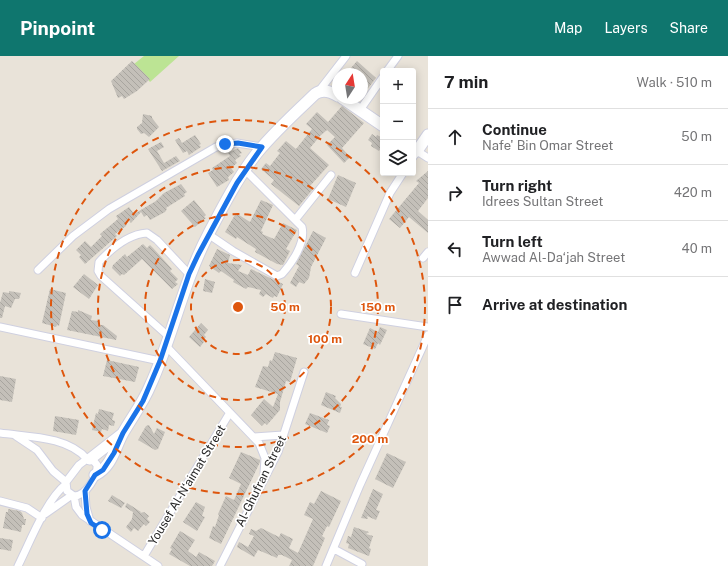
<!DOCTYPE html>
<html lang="en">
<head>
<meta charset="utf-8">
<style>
	:root { --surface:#fff; --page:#f2f2f2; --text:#202124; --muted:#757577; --line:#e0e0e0; --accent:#0f766e }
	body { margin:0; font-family:"Public Sans",sans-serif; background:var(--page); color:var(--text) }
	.controls { position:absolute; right:12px; top:12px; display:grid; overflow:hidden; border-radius:4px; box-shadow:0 2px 10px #0003 }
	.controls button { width:36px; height:36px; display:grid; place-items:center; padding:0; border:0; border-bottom:1px solid var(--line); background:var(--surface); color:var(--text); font:20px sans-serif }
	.compass { position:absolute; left:332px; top:12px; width:36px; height:36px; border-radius:50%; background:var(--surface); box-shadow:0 2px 10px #0003; rotate:12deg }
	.stop { position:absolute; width:12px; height:12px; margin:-9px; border:3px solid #1a73e8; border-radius:50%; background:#fff }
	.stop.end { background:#1a73e8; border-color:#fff; box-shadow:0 1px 4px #0008 }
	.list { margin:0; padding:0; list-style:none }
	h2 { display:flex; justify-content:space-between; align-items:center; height:52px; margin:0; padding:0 16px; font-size:17px }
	h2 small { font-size:13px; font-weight:400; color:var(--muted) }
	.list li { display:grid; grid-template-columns:26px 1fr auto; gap:12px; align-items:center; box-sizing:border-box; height:56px; padding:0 16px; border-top:1px solid var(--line) }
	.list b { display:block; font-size:15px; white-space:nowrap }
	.list p { margin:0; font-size:13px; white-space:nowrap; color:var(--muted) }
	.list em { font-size:13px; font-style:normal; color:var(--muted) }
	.icon { flex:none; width:22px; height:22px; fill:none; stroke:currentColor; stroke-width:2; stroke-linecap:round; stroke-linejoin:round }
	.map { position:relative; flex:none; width:428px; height:510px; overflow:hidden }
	header { display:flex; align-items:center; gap:24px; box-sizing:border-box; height:56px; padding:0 20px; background:var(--accent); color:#fff }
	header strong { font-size:19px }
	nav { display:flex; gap:22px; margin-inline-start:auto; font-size:14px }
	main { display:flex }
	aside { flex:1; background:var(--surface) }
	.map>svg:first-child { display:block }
</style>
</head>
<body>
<header>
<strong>Pinpoint</strong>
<nav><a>Map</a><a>Layers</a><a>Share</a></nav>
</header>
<main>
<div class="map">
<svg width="428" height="510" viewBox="0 0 428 510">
	<defs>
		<pattern id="building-back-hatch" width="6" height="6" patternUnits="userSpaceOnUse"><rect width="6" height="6" fill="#c4c0b9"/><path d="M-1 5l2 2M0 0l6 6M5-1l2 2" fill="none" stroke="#a8a59f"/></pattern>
	</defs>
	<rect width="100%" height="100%" fill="#e9e3d9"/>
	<path fill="#bce494" d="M 144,0 L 179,0 L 150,26 L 134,8 Z"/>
	<path fill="url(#building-back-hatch)" d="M 132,5 L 150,23 L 137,35 L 124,43 L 122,40 L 118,42 L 111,25 Z
		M 357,5 L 376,22 L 365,36 L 362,34 L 362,18 L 346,18 Z
		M 342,50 L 364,67 L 342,92 L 350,101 L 344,107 L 327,89 L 335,81 L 327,74 L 320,80 L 310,92 L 329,109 L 310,130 L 313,133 L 299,150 L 271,128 L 274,124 L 261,113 L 266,107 L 270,110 L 280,97 L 277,95 L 286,85 L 296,93 L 312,73 L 306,68 L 317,56 L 328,66 Z
		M 143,58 L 152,60 L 152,62 L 159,71 L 149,81 L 144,77 L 141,78 L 137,73 L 137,71 L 142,67 Z
		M 372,78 L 376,81 L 377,79 L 383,82 L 383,89 L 379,95 L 371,90 L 372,87 L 368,84 Z
		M 195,79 L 201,88 L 199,89 L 201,91 L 189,99 L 187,95 L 183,97 L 175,84 L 179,82 L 182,87 Z
		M 161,86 L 164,91 L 157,95 L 164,107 L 176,100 L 180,105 L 162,115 L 148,93 Z
		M 238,92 L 242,97 L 239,98 L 241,100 L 235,104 L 237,107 L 231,112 L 234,116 L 228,121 L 229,124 L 217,131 L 208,117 L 213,114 L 212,112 L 230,100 L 228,97 Z
		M 428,115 L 428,142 L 418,155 L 428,164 L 428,177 L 409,161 L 400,172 L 389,163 L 419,127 L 416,125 Z
		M 338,119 L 356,127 L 346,151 L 328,143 Z
		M 181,128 L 187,136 L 184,138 L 185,140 L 166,152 L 167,153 L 165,156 L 150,164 L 147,159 L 144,161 L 141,156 L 131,167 L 128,163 L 126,170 L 115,178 L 117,180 L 85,208 L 79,201 L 81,199 L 76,194 L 85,185 L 91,191 L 102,180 L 100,178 L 118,163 L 116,160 L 129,151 L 134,158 L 156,145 L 164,137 Z
		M 194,144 L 206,159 L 204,161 L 206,162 L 195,171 L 181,155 Z
		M 261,144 L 273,149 L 261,175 L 263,176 L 262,178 L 274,183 L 283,167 L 297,174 L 286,193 L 290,195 L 283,209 L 277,208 L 255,196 L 256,193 L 237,181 L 236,183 L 225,176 L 236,157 L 250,166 Z
		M 313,175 L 326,182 L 311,211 L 309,222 L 304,228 L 299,226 L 296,231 L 290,227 L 299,210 L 296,208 Z
		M 143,188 L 147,192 L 150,189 L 153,192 L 172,213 L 170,215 L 178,223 L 175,226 L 178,228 L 172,233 L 142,203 L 124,219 L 122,218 L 120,220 L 112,212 L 113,209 L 125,198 L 127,201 Z
		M 217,193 L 230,199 L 228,207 L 242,209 L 238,215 L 248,219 L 251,213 L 283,228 L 277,241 L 274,240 L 273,242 L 266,238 L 263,241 L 259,238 L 261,234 L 248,231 L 246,233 L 233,226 L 234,224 L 221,215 L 219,217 L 209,210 Z
		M 84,218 L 98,229 L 89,243 L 73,231 Z
		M 205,223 L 215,226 L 212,237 L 203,235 Z
		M 50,233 L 66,237 L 59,270 L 57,269 L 56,271 L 42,267 Z
		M 9,235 L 21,237 L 19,243 L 15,243 L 11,252 L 5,250 L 2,262 L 0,262 L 0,247 L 3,236 L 9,237 Z
		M 78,254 L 92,260 L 91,264 L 98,265 L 98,269 L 103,269 L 117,280 L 116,284 L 67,274 L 72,255 L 78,256 Z
		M 201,267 L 208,274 L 204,279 L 206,281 L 203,284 L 204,286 L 200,291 L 189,281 Z
		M 380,271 L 387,274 L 380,289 L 378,287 L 375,293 L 363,288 L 370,272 L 378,276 Z
		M 275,296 L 297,302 L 290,326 L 286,325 L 280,346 L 280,354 L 267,369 L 265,367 L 262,370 L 251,359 L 264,343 L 273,351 L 278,338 L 255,331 L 263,310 L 268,311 L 270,304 L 272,305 Z
		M 107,304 L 139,311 L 135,326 L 103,320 Z
		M 0,320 L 16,323 L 12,346 L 0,344 Z
		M 326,336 L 336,340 L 335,342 L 341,348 L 340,351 L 342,351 L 340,357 L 321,349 Z
		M 99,353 L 114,357 L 112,364 L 115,365 L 114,370 L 109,369 L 108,375 L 102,373 L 101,376 L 92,374 L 96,357 L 98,358 Z
		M 310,357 L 329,364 L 327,369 L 330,370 L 327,377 L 305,368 Z
		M 55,360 L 79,364 L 76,379 L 53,375 Z
		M 149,369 L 154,378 L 157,372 L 165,376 L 158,393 L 155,394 L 138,384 L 146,370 Z
		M 241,396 L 260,404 L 260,406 L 221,488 L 209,482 L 213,470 L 215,471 L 219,459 L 218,458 L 226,440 L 234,444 L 241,428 L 229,422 Z
		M 387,397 L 406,406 L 393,432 L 375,423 Z
		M 373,433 L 383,438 L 376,454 L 380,455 L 376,464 L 367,460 L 368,463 L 361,462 Z
		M 321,435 L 341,445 L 329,471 L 327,470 L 322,480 L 325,482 L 313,510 L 289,510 L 292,504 L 282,499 L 278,499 L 277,502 L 258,494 L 254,501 L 237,491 L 239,486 L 248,491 L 254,480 L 249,478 L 251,473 L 256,475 L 261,472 L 279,481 L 281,477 L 293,483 L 289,492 L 298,497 L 313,463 L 304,459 L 310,446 L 314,448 Z
		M 112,439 L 125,447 L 121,452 L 108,445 Z
		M 196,446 L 205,451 L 202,460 L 205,461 L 197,475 L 183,466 Z
		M 127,447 L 141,456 L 140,457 L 144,456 L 149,460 L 147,463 L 150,466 L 146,470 L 144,468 L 138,475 L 134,472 L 131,476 L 126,471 L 132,463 L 133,456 L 125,451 Z
		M 8,453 L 20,455 L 22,457 L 24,463 L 26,463 L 25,469 L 22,469 L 21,476 L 3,472 L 6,456 L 8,456 Z
		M 354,471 L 369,476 L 366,478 L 373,480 L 369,492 L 371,493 L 369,500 L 348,492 L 349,488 L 346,487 L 348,480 L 351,481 Z
		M 180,475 L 195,484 L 188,495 L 196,501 L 199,496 L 215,505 L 212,510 L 190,510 L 169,498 L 172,493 L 170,492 Z
		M 0,482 L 13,484 L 11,495 L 0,493 Z"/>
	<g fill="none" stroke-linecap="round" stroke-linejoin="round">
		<defs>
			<path id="street" d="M 387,15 L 398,0
				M 319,35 L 346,0
				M 360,54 L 383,21
				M 413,101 L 417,95 L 428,102
				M 295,164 L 331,119
				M 208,178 L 233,195 L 277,220 L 282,218 C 292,207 306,186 302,171 L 245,114
				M 423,202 L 428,196
				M 38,214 L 73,180 L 109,153 L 216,91 L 237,87 L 262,91
				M 355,217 L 390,137 L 403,117
				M 341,258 L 428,271
				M 0,271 L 160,305
				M 168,280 L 101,220 L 98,215 L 99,206 C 111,193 129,178 147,177 L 157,184 L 189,218
				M 166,290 L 259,387 L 265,402 L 264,418
				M 0,377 C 28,381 67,380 87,403
				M 16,380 L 37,394 L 53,415 L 66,426
				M 254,381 L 283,379
				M 87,403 L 93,404 L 97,409 C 98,420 86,440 74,440 L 67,435 L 66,426 L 79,409 Z
				M 85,435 L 86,451 L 90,465
				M 74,440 L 76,451 L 82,459 L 158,510
				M 0,445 L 27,452 L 42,462
				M 45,458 L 72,439
				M 334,493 L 362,508
				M 144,500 L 229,358
				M 18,510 C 30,486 46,444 66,428
				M 220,510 L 278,396 L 304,316
				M 326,510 L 360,429 L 428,279"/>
			<path id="secondary" d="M 342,42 L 383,70
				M 413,92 L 417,95 L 428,79
				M 90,403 L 122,378
				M 95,419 C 112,411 115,391 123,377 C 132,361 143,347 150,330 C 173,280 183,226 209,177 C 223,150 238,121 257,97 C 273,77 296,56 315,38 C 322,33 330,35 338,40"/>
		</defs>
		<use href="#street" stroke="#cfd0e0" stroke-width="9"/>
		<use href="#secondary" stroke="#cfd0e0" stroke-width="13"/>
		<use href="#street" stroke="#fff" stroke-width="7"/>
		<use href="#secondary" stroke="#fff" stroke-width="11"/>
	</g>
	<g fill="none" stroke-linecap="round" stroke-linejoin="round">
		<path stroke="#1a73e8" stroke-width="5" d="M 102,474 L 91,467 L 87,458 L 85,435 L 95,419 L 103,414 L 114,397 L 123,377 L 143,345 L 160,305 L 189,218 L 198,199 L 237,127 L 262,91 L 238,87 L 225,88"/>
	</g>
	<g fill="none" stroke="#de560d" stroke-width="2" stroke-dasharray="7 5">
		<circle cx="238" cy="251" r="47"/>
		<circle cx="238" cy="251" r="93"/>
		<circle cx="238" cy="251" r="140"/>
		<circle cx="238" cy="251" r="187"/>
	</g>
	<g text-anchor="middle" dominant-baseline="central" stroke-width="3.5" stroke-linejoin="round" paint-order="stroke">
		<g font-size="12" fill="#272727" stroke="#fff">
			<text transform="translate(261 425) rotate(-64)">Al-Ghufran Street</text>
			<text transform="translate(187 429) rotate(-59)">Yousef Al-N‘aimat Street</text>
		</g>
	</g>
	<circle cx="238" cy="251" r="6" fill="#de560d" stroke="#fff" stroke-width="2"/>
	<g font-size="12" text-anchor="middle" font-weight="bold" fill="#de560d" stroke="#fff" stroke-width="3.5" stroke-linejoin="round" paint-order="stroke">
		<text x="285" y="255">50 m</text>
		<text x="378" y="255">150 m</text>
		<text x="325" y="287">100 m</text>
		<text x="370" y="387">200 m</text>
	</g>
</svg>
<div class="controls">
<button>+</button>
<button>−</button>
<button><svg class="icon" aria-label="layers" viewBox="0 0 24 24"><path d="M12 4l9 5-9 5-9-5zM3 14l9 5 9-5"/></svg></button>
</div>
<svg class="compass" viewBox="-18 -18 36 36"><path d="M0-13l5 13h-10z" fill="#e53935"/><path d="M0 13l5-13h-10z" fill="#757577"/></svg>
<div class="stop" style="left:102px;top:474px"></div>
<div class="stop end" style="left:225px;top:88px"></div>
</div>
<aside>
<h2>7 min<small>Walk · 510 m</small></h2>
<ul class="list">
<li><svg class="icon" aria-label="ahead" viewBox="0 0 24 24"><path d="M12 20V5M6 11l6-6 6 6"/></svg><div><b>Continue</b><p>Nafe' Bin Omar Street</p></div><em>50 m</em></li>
<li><svg class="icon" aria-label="right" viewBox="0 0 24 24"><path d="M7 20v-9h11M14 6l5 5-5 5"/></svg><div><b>Turn right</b><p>Idrees Sultan Street</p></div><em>420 m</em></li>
<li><svg class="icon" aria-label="left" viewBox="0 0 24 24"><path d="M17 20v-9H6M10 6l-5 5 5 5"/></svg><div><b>Turn left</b><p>Awwad Al-Da‘jah Street</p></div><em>40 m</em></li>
<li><svg class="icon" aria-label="arrive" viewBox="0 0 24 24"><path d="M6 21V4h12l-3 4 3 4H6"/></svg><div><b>Arrive at destination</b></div></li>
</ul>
</aside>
</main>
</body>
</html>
